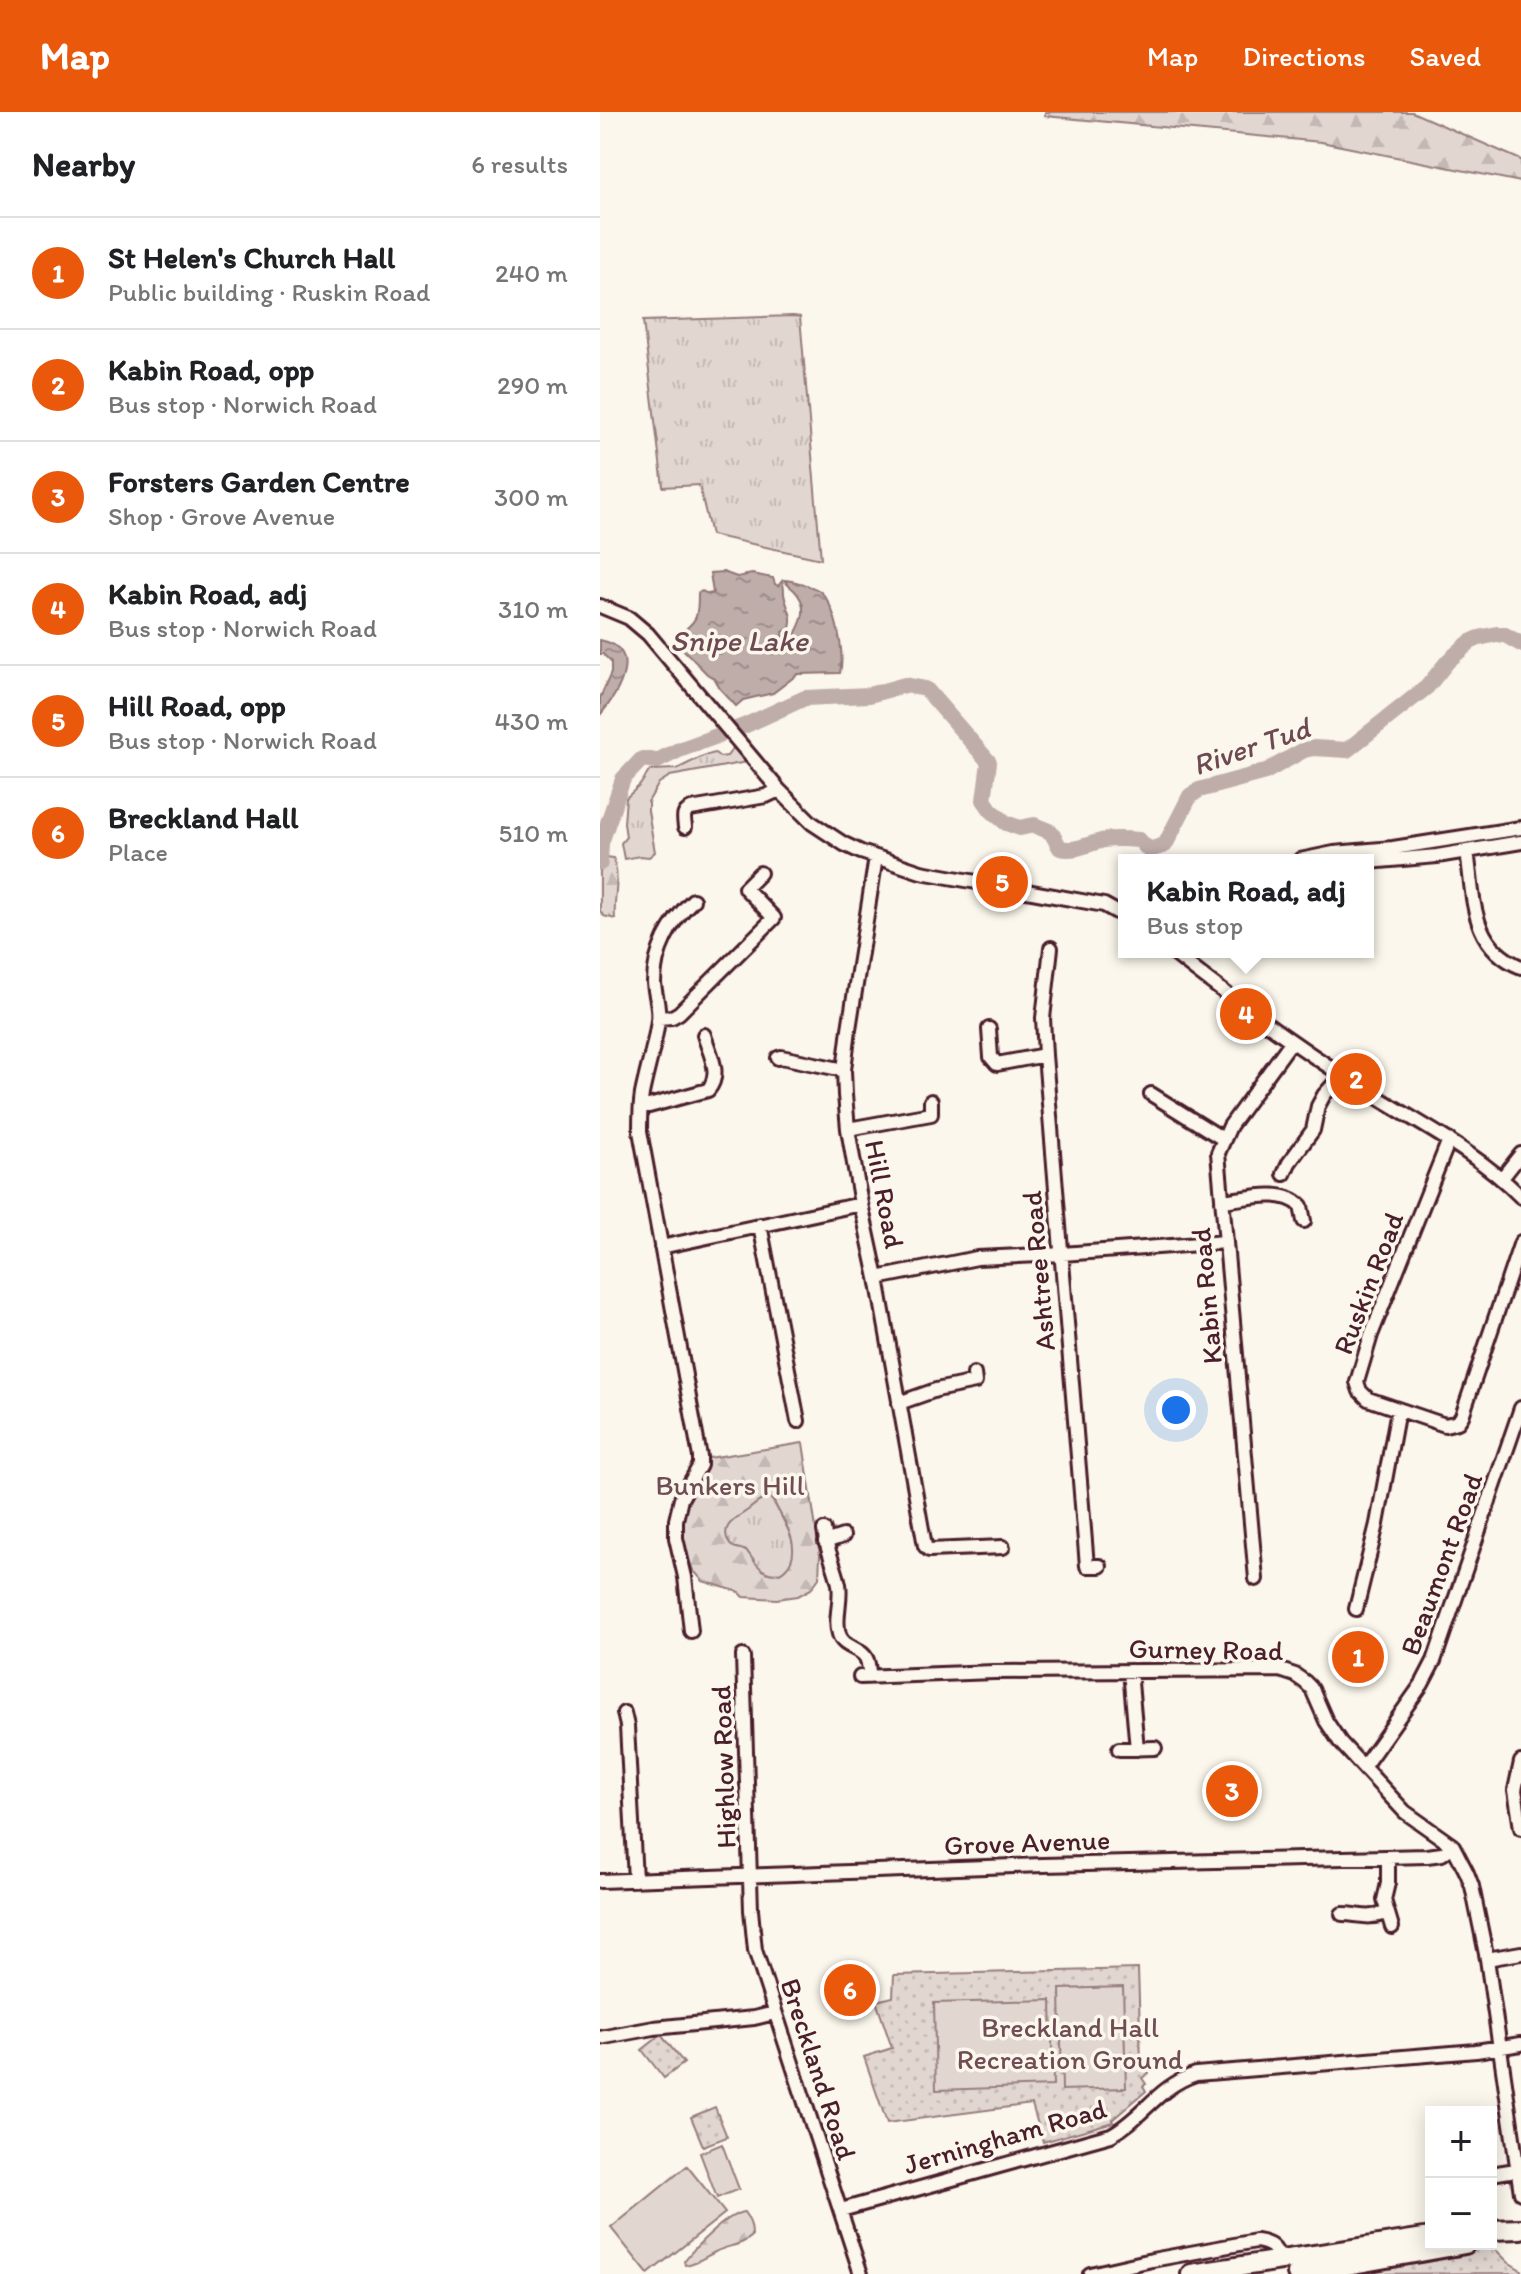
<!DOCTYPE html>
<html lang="en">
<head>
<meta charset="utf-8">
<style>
	:root { --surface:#fff; --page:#f6f6f6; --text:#202124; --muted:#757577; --line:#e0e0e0; --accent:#ea580c }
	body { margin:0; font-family:Itim,sans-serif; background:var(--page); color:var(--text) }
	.controls { position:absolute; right:24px; bottom:24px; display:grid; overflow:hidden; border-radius:0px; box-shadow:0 4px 20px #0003 }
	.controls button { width:72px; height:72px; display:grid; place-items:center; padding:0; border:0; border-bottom:2px solid var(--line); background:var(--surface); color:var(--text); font:40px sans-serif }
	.you { position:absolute; left:576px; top:1298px; width:28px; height:28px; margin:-20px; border:6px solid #fff; border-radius:50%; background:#1a73e8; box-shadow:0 0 0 12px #1a73e833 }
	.badge { display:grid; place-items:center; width:52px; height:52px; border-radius:50%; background:var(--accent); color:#fff; font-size:26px; font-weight:700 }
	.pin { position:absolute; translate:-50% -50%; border:4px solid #fff; box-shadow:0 2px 8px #0006 }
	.popup { position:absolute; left:518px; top:742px; width:256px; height:104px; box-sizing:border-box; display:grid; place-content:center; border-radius:0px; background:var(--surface); filter:drop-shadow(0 2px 6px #0005); font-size:26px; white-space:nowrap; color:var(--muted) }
	.popup b { font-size:30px; color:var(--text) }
	.popup::after { content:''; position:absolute; left:50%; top:100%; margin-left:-16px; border:16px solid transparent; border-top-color:var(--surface) }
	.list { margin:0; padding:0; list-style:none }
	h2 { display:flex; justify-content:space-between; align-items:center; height:104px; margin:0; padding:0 32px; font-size:34px }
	h2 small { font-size:26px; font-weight:400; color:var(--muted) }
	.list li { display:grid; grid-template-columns:52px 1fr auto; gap:24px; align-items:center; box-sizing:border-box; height:112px; padding:0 32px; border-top:2px solid var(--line) }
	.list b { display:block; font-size:30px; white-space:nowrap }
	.list p { margin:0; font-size:26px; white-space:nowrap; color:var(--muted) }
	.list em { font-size:26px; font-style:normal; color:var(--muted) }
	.map { position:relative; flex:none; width:921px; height:2162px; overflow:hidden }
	header { display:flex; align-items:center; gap:48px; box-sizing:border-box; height:112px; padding:0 40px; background:var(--accent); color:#fff }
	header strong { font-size:38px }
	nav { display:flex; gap:44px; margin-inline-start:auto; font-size:28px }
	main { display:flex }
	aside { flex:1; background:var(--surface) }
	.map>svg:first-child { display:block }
</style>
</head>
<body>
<header>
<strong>Map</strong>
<nav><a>Map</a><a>Directions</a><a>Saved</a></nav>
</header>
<main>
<aside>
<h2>Nearby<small>6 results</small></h2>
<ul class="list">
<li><span class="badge">1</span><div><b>St Helen's Church Hall</b><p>Public building · Ruskin Road</p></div><em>240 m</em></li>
<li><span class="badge">2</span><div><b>Kabin Road, opp</b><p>Bus stop · Norwich Road</p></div><em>290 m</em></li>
<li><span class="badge">3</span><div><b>Forsters Garden Centre</b><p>Shop · Grove Avenue</p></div><em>300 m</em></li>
<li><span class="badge">4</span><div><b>Kabin Road, adj</b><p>Bus stop · Norwich Road</p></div><em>310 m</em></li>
<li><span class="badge">5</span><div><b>Hill Road, opp</b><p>Bus stop · Norwich Road</p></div><em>430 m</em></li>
<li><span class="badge">6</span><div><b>Breckland Hall</b><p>Place</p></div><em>510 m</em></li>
</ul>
</aside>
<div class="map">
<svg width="921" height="2162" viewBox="0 0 921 2162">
	<defs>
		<pattern id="grass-tufts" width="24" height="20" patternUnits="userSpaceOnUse" patternTransform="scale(2)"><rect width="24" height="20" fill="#e2d7d0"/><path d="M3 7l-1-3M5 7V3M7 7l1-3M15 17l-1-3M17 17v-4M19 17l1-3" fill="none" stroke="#c3b8b3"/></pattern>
		<pattern id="forest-firs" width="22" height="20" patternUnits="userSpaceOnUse" patternTransform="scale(2)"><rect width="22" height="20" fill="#e2d7d0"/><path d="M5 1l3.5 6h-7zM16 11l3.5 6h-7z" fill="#c3b8b3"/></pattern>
		<pattern id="park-dots" width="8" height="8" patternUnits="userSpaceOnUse" patternTransform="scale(2)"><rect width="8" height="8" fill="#e2d7d0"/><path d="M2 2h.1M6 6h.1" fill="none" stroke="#c3b8b3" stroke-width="1.8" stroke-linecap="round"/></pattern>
		<pattern id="water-ripples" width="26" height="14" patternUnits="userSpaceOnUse" patternTransform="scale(2)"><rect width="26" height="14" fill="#bfadaa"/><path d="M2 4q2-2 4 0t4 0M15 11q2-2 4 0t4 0" fill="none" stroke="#9d8c8b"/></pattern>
	</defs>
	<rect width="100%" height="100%" fill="#fbf7ec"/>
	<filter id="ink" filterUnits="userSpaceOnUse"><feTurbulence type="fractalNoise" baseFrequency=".0125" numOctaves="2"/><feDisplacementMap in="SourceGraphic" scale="16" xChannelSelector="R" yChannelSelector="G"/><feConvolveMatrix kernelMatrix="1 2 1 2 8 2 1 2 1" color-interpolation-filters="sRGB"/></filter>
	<g filter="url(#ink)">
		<path fill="url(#grass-tufts)" stroke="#967b7e" stroke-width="2" d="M 193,204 L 200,205 L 221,447 L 111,423 L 99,373 L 63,375 L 43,209 Z
			M 134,635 L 147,650 L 70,664 L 59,671 L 48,690 L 48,699 L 55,740 L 49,745 L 40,744 L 24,747 L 21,731 L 26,725 L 24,711 L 26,686 L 40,673 L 50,658 L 77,657 L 103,644 L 115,641 L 120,645 L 127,644 Z
			M 169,1385 L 174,1390 C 180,1403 190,1417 193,1431 C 197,1445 187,1465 170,1462 C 159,1459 152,1448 147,1439 C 142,1437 133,1438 129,1433 C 117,1416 136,1406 147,1398 C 155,1393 160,1387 169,1385 Z"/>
		<path fill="url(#forest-firs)" stroke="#967b7e" stroke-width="2" fill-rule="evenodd" d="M 445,0 L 812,0 L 921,48 L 921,70 L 721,30 L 445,4 Z
			M 0,744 L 13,746 C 21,765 13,787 15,807 L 4,804 L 0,799 Z
			M 203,1331 L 220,1443 L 219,1466 L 211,1477 L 198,1484 L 177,1487 L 144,1485 L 139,1480 L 103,1469 L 93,1458 L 82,1430 L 82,1406 L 88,1382 L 109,1346 ZM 169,1385 L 174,1390 C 180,1403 193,1421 193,1436 C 194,1451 182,1467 166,1460 C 158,1456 154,1449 149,1442 C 143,1434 133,1439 129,1431 C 119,1413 137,1406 148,1398 C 156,1392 160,1387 169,1385 Z
			M 144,2100 C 150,2108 152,2114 152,2124 C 142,2134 128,2133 115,2140 C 105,2145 96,2152 85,2153 L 84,2149 C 95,2135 127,2102 144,2100 Z"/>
		<path fill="url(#park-dots)" stroke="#967b7e" stroke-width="2" d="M 538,1857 L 541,1950 L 549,1961 L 542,1966 L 546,1972 L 543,1974 L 546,1979 L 512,2008 L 513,2010 L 443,2030 L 432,1992 L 287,2011 L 264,1945 L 292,1936 L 276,1889 L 293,1885 L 294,1863 Z
			M 61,1923 L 84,1951 L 64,1966 L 42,1938 Z
			M 115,1995 L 127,2025 L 103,2034 L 91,2005 Z
			M 891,2133 L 908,2150 L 921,2158 L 921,2161 L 753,2162 Z"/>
		<path fill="#e2d7d0" stroke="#967b7e" stroke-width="2" d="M 523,1875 L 526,1976 L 462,1978 L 460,1877 Z
			M 451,1888 L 453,1974 L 336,1978 L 334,1891 Z
			M 122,2032 L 139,2077 L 117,2086 L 100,2041 Z
			M 87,2054 L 125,2101 L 48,2162 L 11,2116 Z"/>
		<path fill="url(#water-ripples)" stroke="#907477" stroke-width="2" d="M 123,460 L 137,465 L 152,462 L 173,466 L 175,472 L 178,474 L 182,469 C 184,473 184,478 184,482 C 186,495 194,503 190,516 L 183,520 L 185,534 L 188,535 C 198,517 213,497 194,478 C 190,475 187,473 184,468 C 191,468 216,475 221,480 C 236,495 245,541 240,561 L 198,562 L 173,581 L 143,588 L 136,594 L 120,577 L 115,567 L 107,562 L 75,529 C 94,505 98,516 98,481 L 102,479 L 108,482 L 113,481 L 110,461 Z
			M 0,528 C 45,537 18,582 0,603 L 0,586 L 11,561 L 11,550 L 3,542 L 0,542 Z"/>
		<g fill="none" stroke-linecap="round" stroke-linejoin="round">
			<path stroke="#bfadaa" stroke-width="16" d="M 0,751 L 1,731 L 23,667 L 42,647 L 57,649 L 79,638 L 144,614 L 205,586 L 269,583 L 305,573 L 326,577 L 389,650 L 384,688 L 391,698 L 406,711 L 420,716 L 434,713 L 451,720 L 460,736 C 477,740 489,731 505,728 C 516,726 528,727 539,728 L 549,738 L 565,733 L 590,684 L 599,678 L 665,660 L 704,638 L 714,636 L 747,638 L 827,575 L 848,549 L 870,530 L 879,526 L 897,522 L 905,523 L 921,532"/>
			<defs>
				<path id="minor" d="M 0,494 L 29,506 L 48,522 L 179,678 L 212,711 L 244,732 L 261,740 L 321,760 L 504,793 L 524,804
					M 85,715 C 84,706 82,701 91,697 L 166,684 L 179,678
					M 867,739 C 874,786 870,834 921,855
					M 276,745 L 249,917 L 244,958 L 245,983 L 248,1017 L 261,1092 L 277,1166 L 325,1434 L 329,1438 L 403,1435
					M 700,748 L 734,741 L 793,736 L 921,716
					M 768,750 L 837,744 L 921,730
					M 451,836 L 443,906 L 445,943 L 487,1454 L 500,1454
					M 572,840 C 633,888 695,934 761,975 C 815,1010 875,1038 921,1085
					M 59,906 L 72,905 L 79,901 L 174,806 L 145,776 L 160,761
					M 389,917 L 391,945 L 397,952 L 445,943
					M 178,946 L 181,945 L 244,958
					M 551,982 L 623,1027
					M 41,993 L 49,994 L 108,978 C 122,961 110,943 104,923
					M 248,1017 L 331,1002 L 331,989
					M 849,1028 L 771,1223 L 757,1270 L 760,1279 L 768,1287 L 845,1313 L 858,1310 L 862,1304 L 921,1130
					M 684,1062 L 689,1051 L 713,1018 L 718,994 L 724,983 L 742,963
					M 902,1066 L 921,1042
					M 622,1089 C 645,1087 683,1075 701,1094 L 704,1109
					M 160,1113 L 198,1309
					M 61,1135 L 261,1092
					M 277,1166 L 377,1146 L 462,1142 L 626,1130
					M 299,1291 L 336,1278 L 375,1270 L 374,1262
					M 224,1418 C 226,1437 235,1453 239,1472 C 242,1488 234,1507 239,1522 C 243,1536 260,1535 266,1546 C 269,1551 269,1559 269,1565
					M 225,1430 L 243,1424
					M 656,1467 L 618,1041 L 630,1014 L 691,930
					M 756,1497 L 777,1412 L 798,1298
					M 91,1519 L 85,1465 L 76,1426 L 76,1408 L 81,1387 L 100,1353 L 100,1345 L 40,1019 C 40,1007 40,994 42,982 C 47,957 55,933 58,908 C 60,895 55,884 54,871 C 54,839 70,810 93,788
					M 143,1544 L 151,1798 L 155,1838 L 261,2162
					M 530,1559 L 537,1637
					M 260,1565 L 394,1560 L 680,1558 L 695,1563 L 705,1570 L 712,1577 L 726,1609 L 740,1630 L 805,1700 L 853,1734 L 867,1761 L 872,1774 L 887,1847 L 921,2081
					M 24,1601 L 27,1614 L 35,1768
					M 519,1637 L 555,1636
					M 921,1650 L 915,1678 L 921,1716
					M 764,1654 L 822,1572 L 834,1549 L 921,1296
					M 788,1745 L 788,1771 L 784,1788 L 792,1815
					M 0,1769 L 443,1753 L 827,1744 L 842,1742 L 853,1734
					M 742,1802 C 760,1802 767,1808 786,1801
					M 887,1847 L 921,1841
					M 0,1926 L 54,1916 L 154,1906 L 175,1901
					M 891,2062 L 916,2058
					M 241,2098 L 511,2023 C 543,2006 558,1974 596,1962 L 876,1939 L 921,1932
					M 490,2162 L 552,2148 L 656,2129 C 670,2131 676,2135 680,2149"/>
				<path id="highway" d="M 891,2118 L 921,2117
					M 591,2162 L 831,2125
					M 697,2162 L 865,2132"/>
			</defs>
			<use href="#minor" stroke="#4a1f2b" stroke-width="18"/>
			<use href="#highway" stroke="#4a1f2b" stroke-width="24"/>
			<use href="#minor" stroke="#fbf7ec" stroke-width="12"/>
			<use href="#highway" stroke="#fbf7ec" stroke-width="18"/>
		</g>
	</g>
	<g text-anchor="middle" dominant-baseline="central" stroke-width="7" stroke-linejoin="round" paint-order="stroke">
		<g font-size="28" fill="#4a1f2b" stroke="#fbf7ec">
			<text transform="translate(285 1082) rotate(79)">Hill Road</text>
			<text transform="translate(438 1159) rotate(-95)">Ashtree Road</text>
			<text transform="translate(768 1171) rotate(-69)">Ruskin Road</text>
			<text transform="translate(606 1184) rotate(-95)">Kabin Road</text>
			<text transform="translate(841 1452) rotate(-70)">Beaumont Road</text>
			<text transform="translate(606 1537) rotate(1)">Gurney Road</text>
			<text transform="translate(123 1655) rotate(-92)">Highlow Road</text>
			<text transform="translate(427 1730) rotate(-2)">Grove Avenue</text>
			<text transform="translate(219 1957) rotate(72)">Breckland Road</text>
			<text transform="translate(405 2024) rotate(-16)">Jerningham Road</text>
		</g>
		<g font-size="28" fill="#704d54" stroke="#fbf7ec">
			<text x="130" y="1373">Bunkers Hill</text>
			<text x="470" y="1915">Breckland Hall<tspan x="470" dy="32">Recreation Ground</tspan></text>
		</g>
		<g font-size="30" font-style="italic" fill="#6d4a51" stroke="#fbf7ec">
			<text x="139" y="528">Snipe Lake</text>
			<text transform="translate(651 634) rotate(-19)">River Tud</text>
		</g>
	</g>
</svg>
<div class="controls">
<button>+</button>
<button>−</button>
</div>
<div class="you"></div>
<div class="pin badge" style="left:758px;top:1545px">1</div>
<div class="pin badge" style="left:756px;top:967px">2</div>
<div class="pin badge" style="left:632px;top:1679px">3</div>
<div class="pin badge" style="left:646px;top:902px">4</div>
<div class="popup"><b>Kabin Road, adj</b>Bus stop</div>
<div class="pin badge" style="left:402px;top:770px">5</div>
<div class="pin badge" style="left:250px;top:1878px">6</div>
</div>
</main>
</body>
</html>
